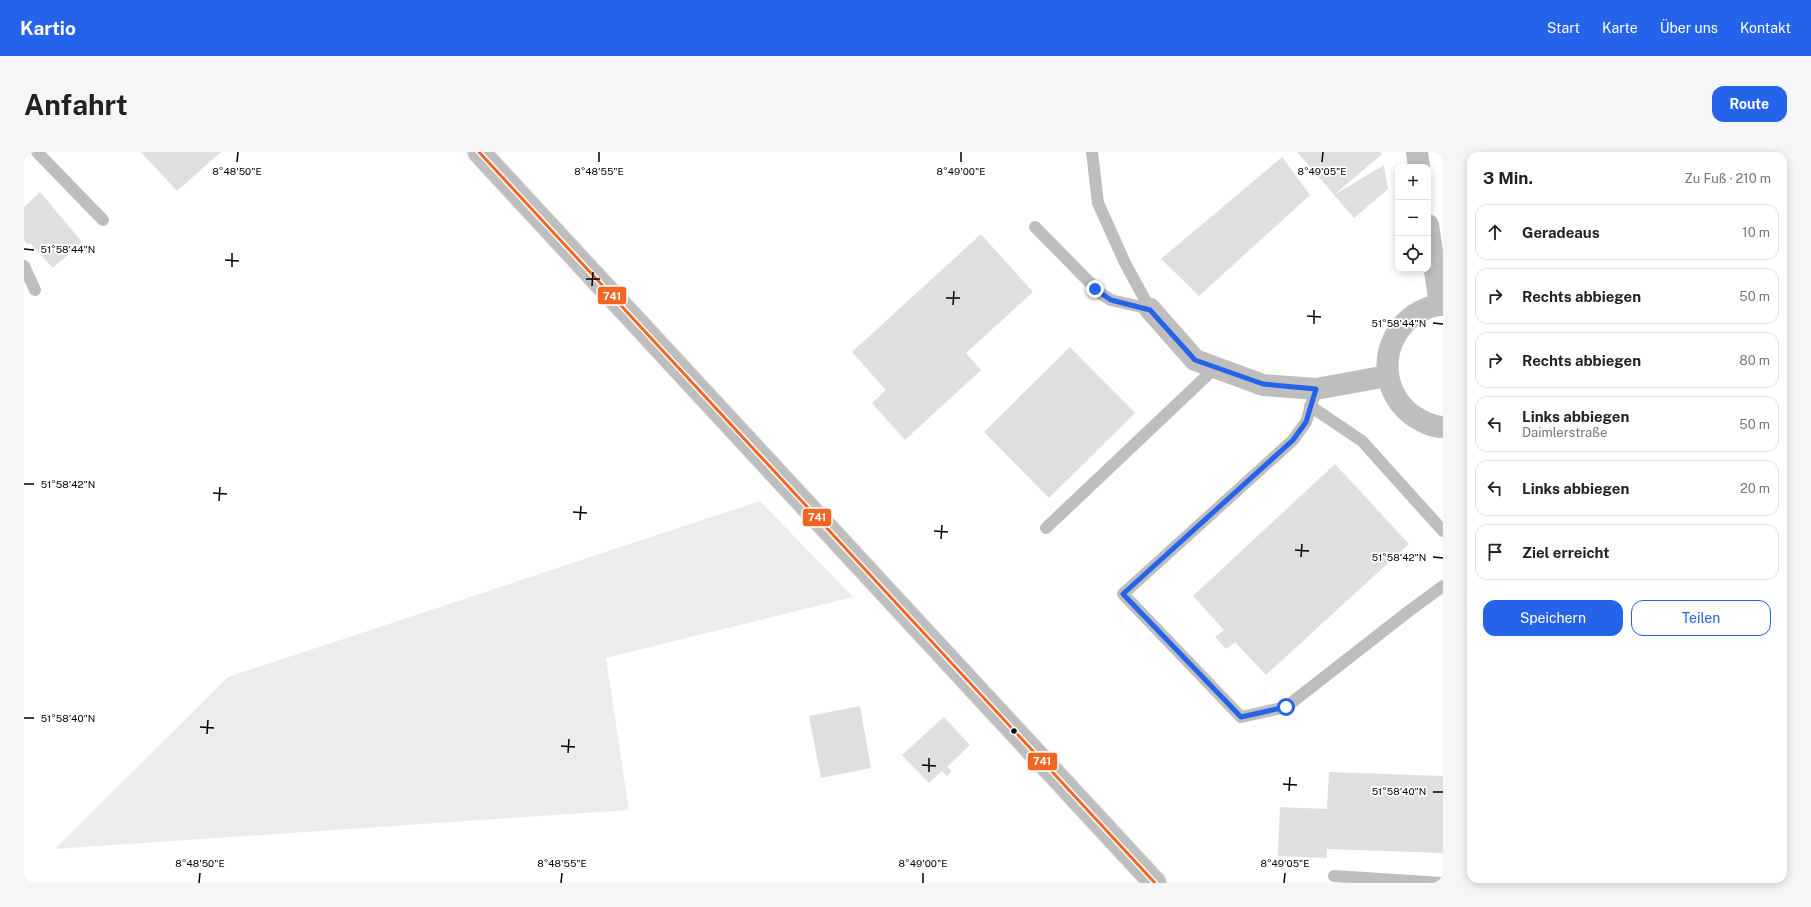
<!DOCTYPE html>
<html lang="de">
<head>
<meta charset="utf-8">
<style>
	:root { --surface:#fff; --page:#f6f6f6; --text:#222; --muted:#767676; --line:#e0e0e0; --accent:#2563eb }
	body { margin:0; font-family:"Public Sans",sans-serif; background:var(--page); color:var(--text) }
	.controls { position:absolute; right:12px; top:12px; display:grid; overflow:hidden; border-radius:8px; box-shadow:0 2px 10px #0003 }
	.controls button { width:36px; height:36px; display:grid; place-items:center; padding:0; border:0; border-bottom:1px solid var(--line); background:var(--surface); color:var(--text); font:20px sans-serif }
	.stop { position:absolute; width:12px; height:12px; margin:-9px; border:3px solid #2563eb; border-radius:50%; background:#fff }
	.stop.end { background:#2563eb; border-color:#fff; box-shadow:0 1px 4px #0008 }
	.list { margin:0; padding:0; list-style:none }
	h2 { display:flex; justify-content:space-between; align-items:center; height:52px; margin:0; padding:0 16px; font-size:17px }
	h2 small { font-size:13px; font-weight:400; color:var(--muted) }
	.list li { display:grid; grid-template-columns:26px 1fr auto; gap:12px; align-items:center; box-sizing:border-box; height:56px; margin:0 8px 8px; padding:0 8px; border:1px solid var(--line); border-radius:12px }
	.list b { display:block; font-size:15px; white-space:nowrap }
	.list p { margin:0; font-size:13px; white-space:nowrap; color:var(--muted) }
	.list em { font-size:13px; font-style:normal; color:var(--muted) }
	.actions { display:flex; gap:8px; padding:12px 16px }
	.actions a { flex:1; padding:9px 0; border:1px solid var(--accent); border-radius:12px; text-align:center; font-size:14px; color:var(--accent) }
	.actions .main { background:var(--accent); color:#fff }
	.icon { flex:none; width:22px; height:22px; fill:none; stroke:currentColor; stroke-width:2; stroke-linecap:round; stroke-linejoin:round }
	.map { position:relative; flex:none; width:1419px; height:731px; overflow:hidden; border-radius:12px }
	header { display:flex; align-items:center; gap:24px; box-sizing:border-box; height:56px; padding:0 20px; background:var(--accent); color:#fff }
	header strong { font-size:19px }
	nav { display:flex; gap:22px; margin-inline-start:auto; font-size:14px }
	.intro { display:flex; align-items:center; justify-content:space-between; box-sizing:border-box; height:96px; padding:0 24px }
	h1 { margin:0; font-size:28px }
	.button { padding:10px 18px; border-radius:12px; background:var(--accent); color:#fff; font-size:14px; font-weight:700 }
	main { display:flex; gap:24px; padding:0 24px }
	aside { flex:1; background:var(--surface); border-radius:12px; box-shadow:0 2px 10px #0003 }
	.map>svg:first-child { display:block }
</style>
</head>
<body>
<header>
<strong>Kartio</strong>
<nav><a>Start</a><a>Karte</a><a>Über uns</a><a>Kontakt</a></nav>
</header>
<div class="intro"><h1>Anfahrt</h1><a class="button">Route</a></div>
<main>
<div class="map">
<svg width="1419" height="731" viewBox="0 0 1419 731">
	<rect width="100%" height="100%" fill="#fff"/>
	<path fill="#ececec" d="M 736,349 L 829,445 L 582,506 L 605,658 L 31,697 L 204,525 Z"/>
	<path fill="#dfdfdf" d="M 117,0 L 197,0 L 153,39 Z
		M 1273,0 L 1356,0 L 1358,2 L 1310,43 L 1360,13 L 1364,37 L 1330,66 Z
		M 1258,5 L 1286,43 L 1175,144 L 1137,107 Z
		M 16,40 L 58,90 L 29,116 L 6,91 L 4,93 L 0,88 L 0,55 Z
		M 957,82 L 1009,140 L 942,201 L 957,218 L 881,288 L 848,251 L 862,238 L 828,200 Z
		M 1046,195 L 1111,261 L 1025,346 L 960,280 Z
		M 1311,312 L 1385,392 L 1242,523 L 1211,490 L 1202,497 L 1191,485 L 1200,478 L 1169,444 Z
		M 836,554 L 847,616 L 797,626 L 785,564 Z
		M 920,565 L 946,593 L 923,615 L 928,619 L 923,624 L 918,619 L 905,631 L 878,603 Z
		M 1305,620 L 1419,624 L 1419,701 L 1303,697 L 1303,706 L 1254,704 L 1256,655 L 1303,657 Z"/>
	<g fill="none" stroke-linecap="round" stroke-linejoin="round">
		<defs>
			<path id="primary" d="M 455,0 L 1131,731"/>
		</defs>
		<use href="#primary" stroke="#dbdbdb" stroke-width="24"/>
		<path stroke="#bebebe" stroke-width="12" d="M 13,0 L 79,68
			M 1068,0 L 1074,51 L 1101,111 L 1126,157
			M 1011,75 L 1077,142 L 1087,148 L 1126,157
			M 0,114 L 11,138
			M 1292,237 L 1282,270 L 1269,288 L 1099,442 L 1217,565 L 1262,555 L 1385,459 L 1419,434
			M 1286,254 L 1338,289 L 1419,379
			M 1022,376 L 1191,216
			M 1310,724 L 1419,731"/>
		<path stroke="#bebebe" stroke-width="22" d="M 1393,0 L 1395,15
			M 1404,73 L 1416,152
			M 1419,153 C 1409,152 1398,158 1390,163 C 1356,187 1354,237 1388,263 C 1397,269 1408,275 1419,275
			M 1126,157 L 1171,208 L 1239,233 L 1292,237 L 1363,224"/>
		<use href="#primary" stroke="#bebebe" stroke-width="22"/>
		<defs>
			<path id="bus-1" d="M 455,0 L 1131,731"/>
		</defs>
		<use href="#bus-1" stroke="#fff" stroke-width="6"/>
		<use href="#bus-1" stroke="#f26522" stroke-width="3"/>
	</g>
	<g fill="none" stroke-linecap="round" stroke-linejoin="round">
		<path stroke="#2563eb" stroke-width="5" d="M 1071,137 L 1087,148 L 1126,158 L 1171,208 L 1239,232 L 1292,237 L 1282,270 L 1269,288 L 1099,442 L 1217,565 L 1262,555"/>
	</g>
	<path fill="none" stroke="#000" stroke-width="1.5" d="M 213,10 L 214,0M 575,10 L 575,0M 937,10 L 937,0M 1298,10 L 1299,0M 0,97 L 10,98M 201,108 L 215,109M 208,115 L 208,101M 562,127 L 576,127M 568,134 L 569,120M 922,146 L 936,146M 929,153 L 930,139M 1283,164 L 1297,165M 1409,171 L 1419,172M 1290,172 L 1290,158M 0,332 L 10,332M 189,341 L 203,342M 195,349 L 196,335M 549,360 L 563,361M 556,368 L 557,354M 910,379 L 924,380M 917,387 L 918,373M 1271,398 L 1285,399M 1277,405 L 1278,392M 1409,405 L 1419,406M 0,566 L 10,566M 176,575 L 190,576M 183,582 L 184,568M 537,594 L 551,595M 544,601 L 545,587M 898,613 L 912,614M 905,620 L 905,606M 1259,632 L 1273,633M 1265,639 L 1266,625M 1409,640 L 1419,640M 175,731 L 176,721M 537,731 L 538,721M 899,731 L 899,721M 1260,731 L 1261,721"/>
	<circle fill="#000" stroke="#fff" stroke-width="1.5" cx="990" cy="579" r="3.5"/>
	<g font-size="10" text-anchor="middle" fill="#000" stroke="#fff" stroke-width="3.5" stroke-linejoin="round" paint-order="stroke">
		<text x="213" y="23">8°48'50"E</text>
		<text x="575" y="23">8°48'55"E</text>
		<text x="937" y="23">8°49'00"E</text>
		<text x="1298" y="23">8°49'05"E</text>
		<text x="44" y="101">51°58'44"N</text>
		<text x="1375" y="175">51°58'44"N</text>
		<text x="44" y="336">51°58'42"N</text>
		<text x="1375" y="409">51°58'42"N</text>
		<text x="44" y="570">51°58'40"N</text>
		<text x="1375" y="643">51°58'40"N</text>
		<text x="176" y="715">8°48'50"E</text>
		<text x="538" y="715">8°48'55"E</text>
		<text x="899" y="715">8°49'00"E</text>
		<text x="1261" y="715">8°49'05"E</text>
	</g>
	<g stroke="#fff" stroke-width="1.5">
		<rect x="573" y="134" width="30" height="19" rx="4" fill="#f26522"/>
		<rect x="778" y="356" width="30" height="19" rx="4" fill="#f26522"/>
		<rect x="1003" y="600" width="31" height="19" rx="4" fill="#f26522"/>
	</g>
	<g font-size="11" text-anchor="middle" font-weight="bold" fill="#fff">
		<text x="588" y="148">741</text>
		<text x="793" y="369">741</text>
		<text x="1018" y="613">741</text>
	</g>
</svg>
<div class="controls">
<button>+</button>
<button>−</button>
<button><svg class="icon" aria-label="locate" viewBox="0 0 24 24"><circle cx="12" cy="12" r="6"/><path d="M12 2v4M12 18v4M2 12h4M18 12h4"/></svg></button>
</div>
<div class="stop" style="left:1262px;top:555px"></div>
<div class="stop end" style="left:1071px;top:137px"></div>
</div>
<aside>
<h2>3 Min.<small>Zu Fuß · 210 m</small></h2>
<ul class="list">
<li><svg class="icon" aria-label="ahead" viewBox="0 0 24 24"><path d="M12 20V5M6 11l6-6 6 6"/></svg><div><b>Geradeaus</b></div><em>10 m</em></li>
<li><svg class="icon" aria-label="right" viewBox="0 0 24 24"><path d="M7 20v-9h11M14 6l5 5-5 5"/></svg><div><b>Rechts abbiegen</b></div><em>50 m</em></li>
<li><svg class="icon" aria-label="right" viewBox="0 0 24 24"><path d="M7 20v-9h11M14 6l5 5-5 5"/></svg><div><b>Rechts abbiegen</b></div><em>80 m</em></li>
<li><svg class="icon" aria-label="left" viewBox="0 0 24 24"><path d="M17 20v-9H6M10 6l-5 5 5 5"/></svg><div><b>Links abbiegen</b><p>Daimlerstraße</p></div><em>50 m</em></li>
<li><svg class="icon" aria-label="left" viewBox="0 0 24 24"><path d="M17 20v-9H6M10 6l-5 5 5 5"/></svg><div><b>Links abbiegen</b></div><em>20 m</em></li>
<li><svg class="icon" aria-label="arrive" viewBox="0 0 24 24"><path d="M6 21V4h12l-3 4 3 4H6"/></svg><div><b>Ziel erreicht</b></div></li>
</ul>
<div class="actions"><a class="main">Speichern</a><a>Teilen</a></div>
</aside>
</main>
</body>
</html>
